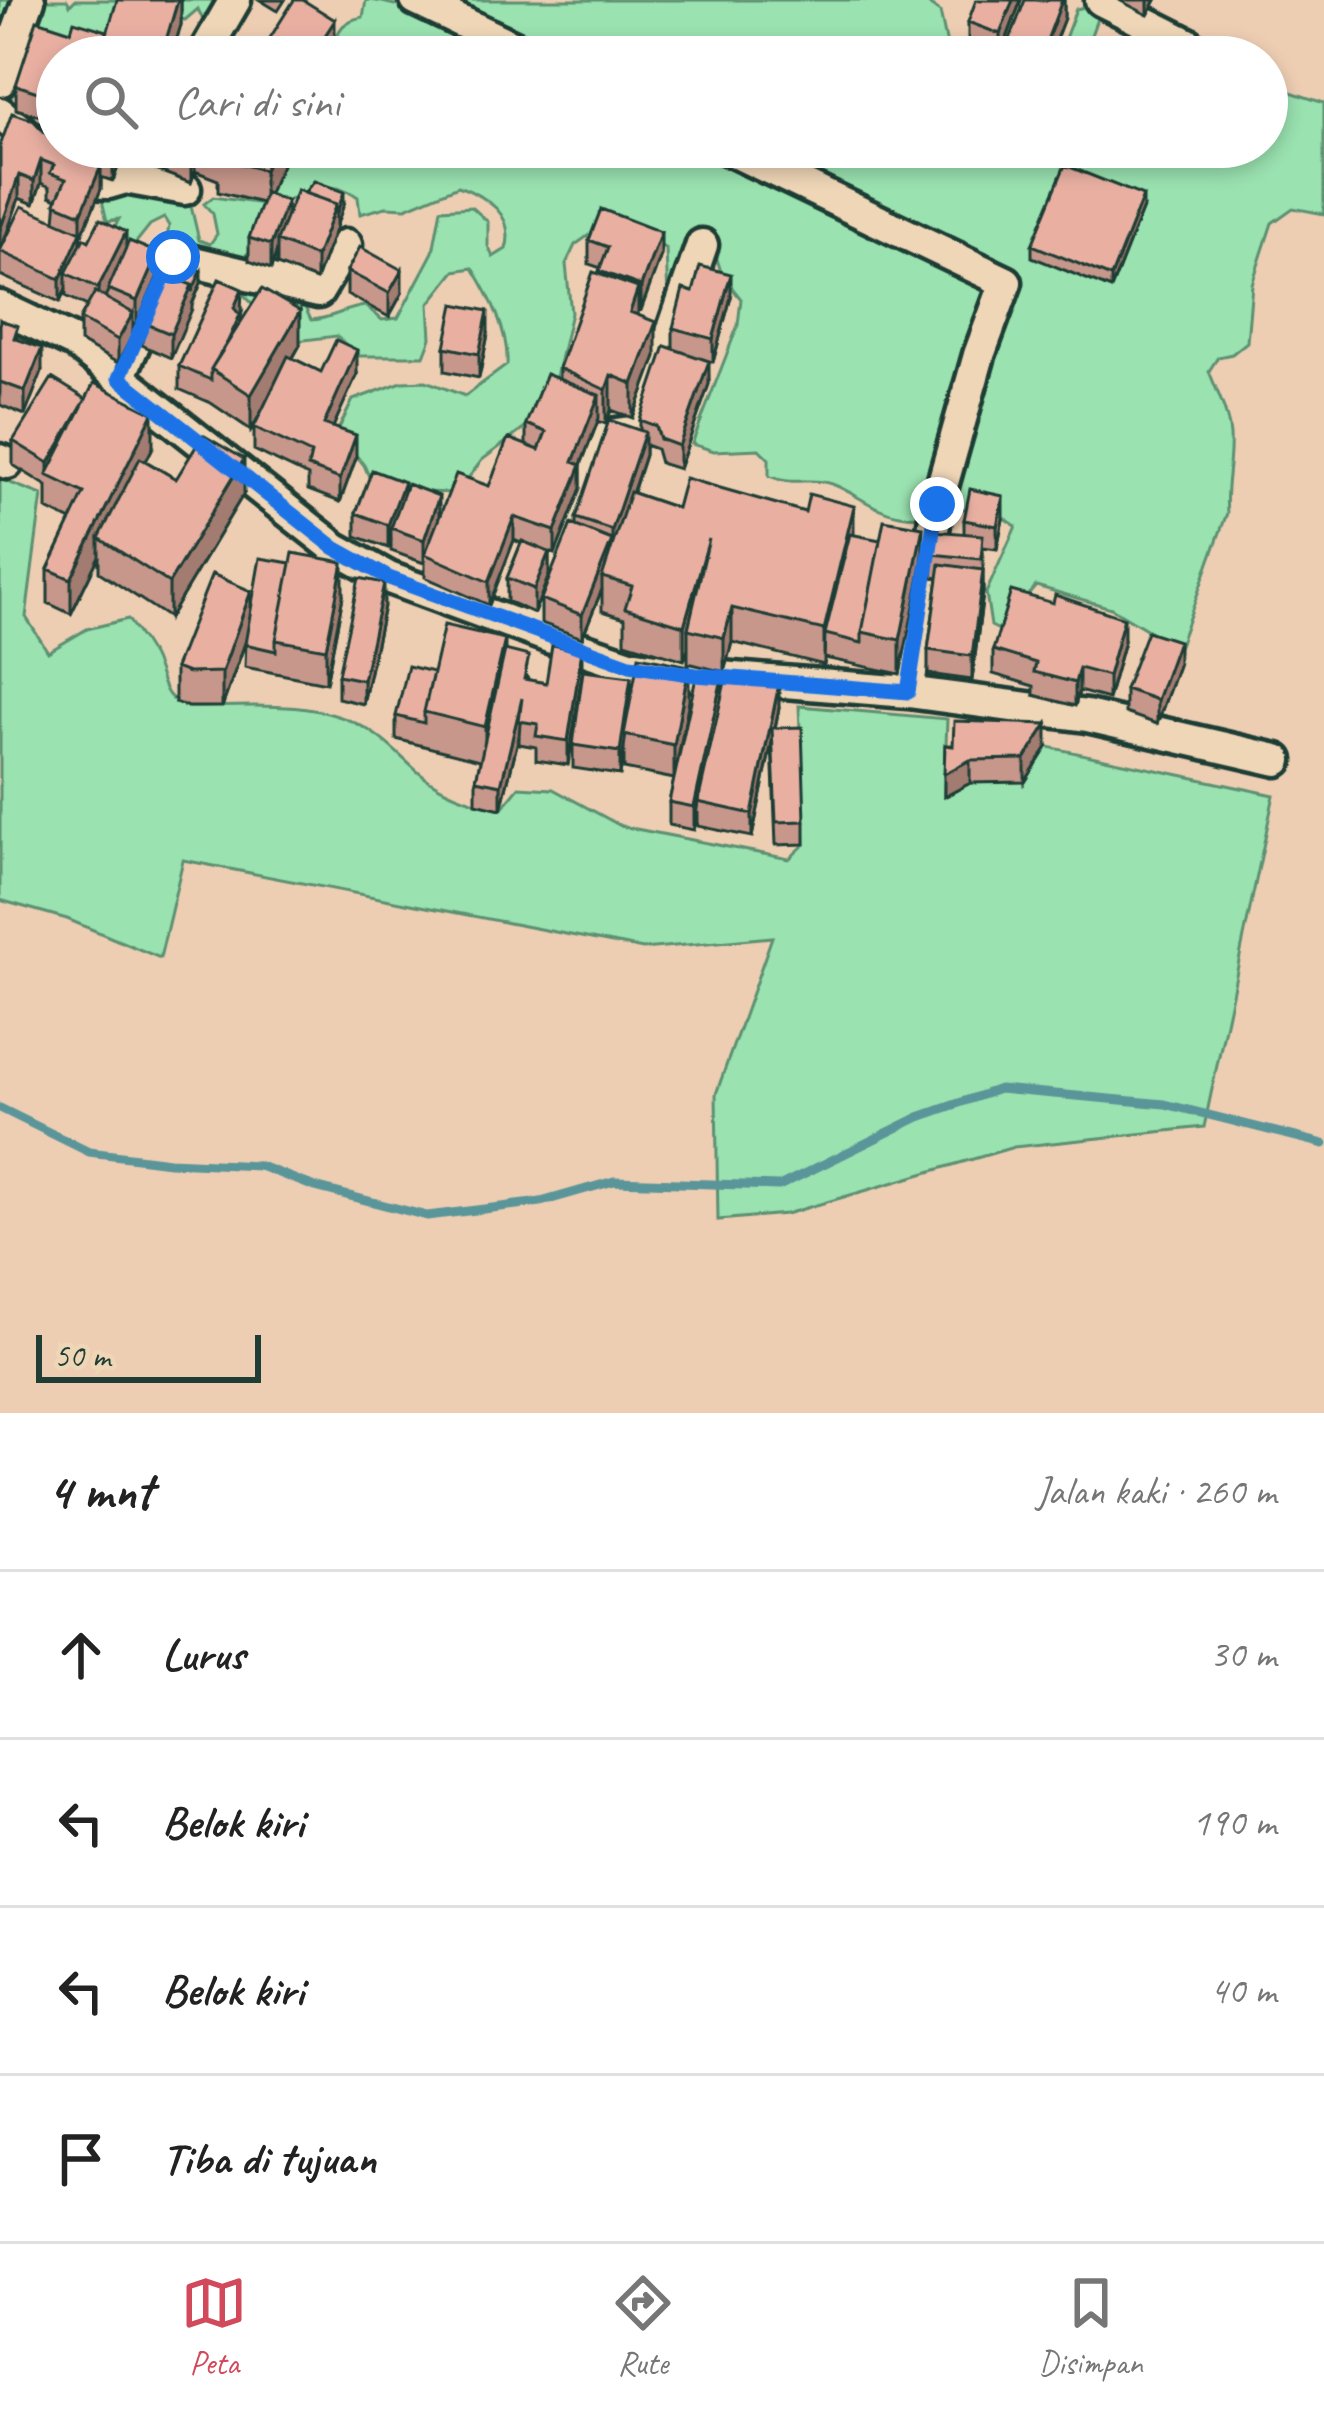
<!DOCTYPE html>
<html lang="id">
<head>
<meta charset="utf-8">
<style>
	:root { --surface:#fff; --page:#f2f2f2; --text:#222; --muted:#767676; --line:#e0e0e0; --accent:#d1495b }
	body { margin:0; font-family:Caveat,sans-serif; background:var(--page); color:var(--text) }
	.scale { position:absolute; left:36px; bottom:30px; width:225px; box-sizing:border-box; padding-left:12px; border:6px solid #1f3d34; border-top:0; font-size:33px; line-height:42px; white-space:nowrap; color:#1f3d34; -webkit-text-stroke:9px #efd6b7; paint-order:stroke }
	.stop { position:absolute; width:36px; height:36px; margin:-27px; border:9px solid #1a73e8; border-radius:50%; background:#fff }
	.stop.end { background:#1a73e8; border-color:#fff; box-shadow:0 3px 12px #0008 }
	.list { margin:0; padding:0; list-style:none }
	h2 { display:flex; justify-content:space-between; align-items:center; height:156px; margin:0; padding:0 48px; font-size:51px }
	h2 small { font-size:39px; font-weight:400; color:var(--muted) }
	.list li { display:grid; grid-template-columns:78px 1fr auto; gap:36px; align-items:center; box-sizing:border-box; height:168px; padding:0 48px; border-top:3px solid var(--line) }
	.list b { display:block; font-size:45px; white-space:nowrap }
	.list em { font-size:39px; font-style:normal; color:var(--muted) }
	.icon { flex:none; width:66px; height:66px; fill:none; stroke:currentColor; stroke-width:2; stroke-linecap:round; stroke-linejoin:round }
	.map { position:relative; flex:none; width:1324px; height:1413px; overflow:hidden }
	.search { position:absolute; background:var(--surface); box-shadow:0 6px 18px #0003; left:36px; right:36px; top:36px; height:132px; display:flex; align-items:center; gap:30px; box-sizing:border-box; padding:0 42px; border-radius:66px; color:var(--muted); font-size:45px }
	.sheet { height:828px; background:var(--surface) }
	nav { display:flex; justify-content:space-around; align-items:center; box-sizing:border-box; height:168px; border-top:3px solid var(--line); background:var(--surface); font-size:33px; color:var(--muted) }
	nav a { display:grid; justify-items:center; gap:6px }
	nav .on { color:var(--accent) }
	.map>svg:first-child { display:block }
</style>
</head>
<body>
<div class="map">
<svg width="1324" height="1413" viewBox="0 0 1324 1413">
	<rect width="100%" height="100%" fill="#eeceb3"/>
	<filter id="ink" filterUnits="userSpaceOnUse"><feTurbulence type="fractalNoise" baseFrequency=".00833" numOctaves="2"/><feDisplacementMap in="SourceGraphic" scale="24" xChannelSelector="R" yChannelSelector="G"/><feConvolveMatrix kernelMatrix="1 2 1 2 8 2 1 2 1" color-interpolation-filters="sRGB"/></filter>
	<g filter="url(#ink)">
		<path fill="#9ae2b0" stroke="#5c9072" stroke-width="3" d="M 0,0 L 67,0 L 70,5 L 75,0 L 225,0 L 206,27 L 198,9 L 185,20 L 122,0 L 107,45 L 36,36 L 9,101 L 0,100 Z
			M 366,0 C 385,0 398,9 417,7 L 421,0 L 923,0 L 940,12 L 948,50 L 976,57 L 339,57 C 332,35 340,21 363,17 Z
			M 1089,6 L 1098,16 L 1083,57 L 1058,57 L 1076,9 Z
			M 1267,84 L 1324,103 L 1324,214 L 1293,208 L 1272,223 L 1252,284 L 1247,342 L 1232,354 L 1218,357 L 1209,371 C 1217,392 1228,412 1230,435 C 1232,462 1224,487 1227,513 L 1178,648 L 1111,608 L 1036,586 L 999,630 L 991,626 L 986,593 L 1016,526 C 965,488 949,524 900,515 C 874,511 856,493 832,484 C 810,476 794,487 769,476 L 769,459 L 759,449 L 714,451 L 692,444 L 738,325 L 741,299 L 722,275 L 711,240 L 698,227 L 693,232 L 688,260 L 668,301 L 666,249 L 647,238 L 592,233 L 575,245 L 566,264 L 571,313 L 556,377 L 525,428 L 482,460 L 457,493 L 389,491 L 373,486 L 364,465 L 337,432 L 353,400 L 402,382 L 426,381 L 465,396 L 507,365 C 509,332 490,296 473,268 L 455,271 L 429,304 L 431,338 L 424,356 L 359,356 L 336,336 L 297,341 L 269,321 L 244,295 L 252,286 L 300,297 L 311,320 C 332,319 345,308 366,306 L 382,320 L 398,318 L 433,252 L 441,209 L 472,207 L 488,222 L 488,246 L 493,257 L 506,249 C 516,215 486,196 458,186 L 406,208 L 386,207 L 360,214 L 358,197 C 327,173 290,199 261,215 L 251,250 L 237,264 L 164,256 L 169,226 L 164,218 L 150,225 L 126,255 L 111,233 L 119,219 L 107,221 L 102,200 L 106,190 L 182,198 L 191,206 L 199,240 L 210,244 L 217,234 L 213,214 L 204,204 L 213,197 L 264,204 L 290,147 L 1267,147 Z
			M 0,479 L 42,495 L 26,617 L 48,652 L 87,629 L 128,619 C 137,633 149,647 155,662 C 165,685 162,698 188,707 C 245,707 313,698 365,728 C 388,741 403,760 423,776 C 444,793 475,803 501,809 L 519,787 L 553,789 L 621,826 L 789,859 L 805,844 L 799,706 L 947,719 L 944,795 L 1044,746 L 1274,795 L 1204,1127 L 1014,1147 L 786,1214 L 718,1220 L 716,1094 L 772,937 L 643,949 L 183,860 L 160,958 L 67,919 L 0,900 Z"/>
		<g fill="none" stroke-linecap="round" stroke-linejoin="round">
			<path stroke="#5a9599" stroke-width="9" d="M 0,1108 L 89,1152 L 169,1162 L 260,1166 L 315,1187 L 427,1216 L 541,1202 L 614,1181 L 779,1186 L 919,1117 L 999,1089 L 1165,1104 L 1324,1144"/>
			<defs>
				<path id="minor" d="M 416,0 L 535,57
					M 1101,0 L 1188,44
					M 202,57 L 235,0
					M 0,81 L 29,0
					M 0,113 L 84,182 L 108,183 L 125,178 L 185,189
					M 724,147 L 1006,282 L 979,355 L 937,504 L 908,692
					M 0,307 L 74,342 L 335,548 L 389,578 L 568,644 L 630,665 L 696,675 L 908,692 L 1087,716 L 1277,760
					M 119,378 L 173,257 L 318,292 L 346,245
					M 0,460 L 7,463
					M 533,631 L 602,436 L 638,431 L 702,245"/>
			</defs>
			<use href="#minor" stroke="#1f3d34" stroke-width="39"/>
			<use href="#minor" stroke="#efd6b7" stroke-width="30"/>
		</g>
		<path fill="#c8978b" stroke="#1f3d34" stroke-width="3" fill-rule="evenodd" d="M 181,0 L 181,25 L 171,57 L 57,57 L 57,147 L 125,147 L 113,181 L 101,177 L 101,189 L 81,237 L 81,244 L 89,241 L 126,248 L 158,276 L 137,325 L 133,323 L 133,336 L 118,363 L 80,342 L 80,319 L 87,306 L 66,296 L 66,289 L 60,302 L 0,275 L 0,146 L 43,131 L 44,117 L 16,109 L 16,85 L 71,31 L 107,31 ZM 41,183 L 50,187 L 50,196 L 57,199 L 55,221 L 1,250 L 19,198 L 34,204 Z
			M 260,0 L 285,0 L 278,11 Z
			M 1021,0 L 1000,57 L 968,45 L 968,22 Z
			M 1064,0 L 1064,18 L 1049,57 L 1010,57 L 1010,39 Z
			M 1119,0 L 1156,0 L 1148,15 Z
			M 153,147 L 290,147 L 268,194 L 287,217 L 344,204 L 316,280 L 277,265 L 277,251 L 271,269 L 249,261 L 249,238 L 262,203 L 218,192 L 218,180 L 195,171 L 191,183 L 153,169 Z
			M 1143,208 L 1111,289 L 1032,257 L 1032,245 Z
			M 589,240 L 661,255 L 641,310 L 638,309 L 638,315 L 656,356 L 633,418 L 611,410 L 606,424 L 598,421 L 581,465 L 581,488 L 555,554 L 549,552 L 549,575 L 534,613 L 507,601 L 507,578 L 521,543 L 514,540 L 489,605 L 425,577 L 425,560 L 424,563 L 391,551 L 391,539 L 388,548 L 356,536 L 356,513 L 404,494 L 439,516 L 489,486 L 526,445 L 526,424 L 559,379 L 559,368 L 599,275 L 601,268 L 589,264 Z
			M 347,271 L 402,293 L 389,317 L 347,294 Z
			M 201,283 L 171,358 L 142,345 L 142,322 Z
			M 731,297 L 713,362 L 708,361 L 709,384 L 679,469 L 660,463 L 656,449 L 645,445 L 645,455 L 633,493 L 677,508 L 854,535 L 923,562 L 900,674 L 825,658 L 824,665 L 732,642 L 724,672 L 688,663 L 688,648 L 684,660 L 625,642 L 625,618 L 602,611 L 602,589 L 582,638 L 541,623 L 541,599 L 576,526 L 576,518 L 640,430 L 640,420 L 673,349 L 673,328 Z
			M 242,312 L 240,322 L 300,345 L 293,358 L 321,372 L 357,374 L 333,427 L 356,458 L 340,502 L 308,490 L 308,476 L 254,450 L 254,427 L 257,420 L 251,430 L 211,403 L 179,389 L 179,366 Z
			M 0,320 L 18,339 L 42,371 L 25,415 L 0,405 Z
			M 488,334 L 479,378 L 445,371 L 445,347 Z
			M 13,441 L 153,447 L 146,461 L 176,479 L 244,493 L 169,618 L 99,572 L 99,556 L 71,614 L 48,603 L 48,569 L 71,521 L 47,509 L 47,486 L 13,465 Z
			M 1003,519 L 997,549 L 983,547 L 983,593 L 972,680 L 928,674 L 928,650 L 938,578 L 932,577 L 932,554 L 964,533 L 964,520 Z
			M 343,596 L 326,683 L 245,667 L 246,641 L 222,707 L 188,707 L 175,702 L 175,668 L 251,609 Z
			M 384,606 L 363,704 L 338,698 L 338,675 Z
			M 1124,641 L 1108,699 L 1079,691 L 1075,706 L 1034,695 L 1034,686 L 993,674 L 993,650 Z
			M 505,650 L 529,680 L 546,683 L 582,673 L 568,765 L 536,760 L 536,747 L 519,744 L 519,736 L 501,809 L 476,803 L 476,780 L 480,760 L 396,739 L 396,716 L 433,672 Z
			M 1178,665 L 1157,724 L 1125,713 L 1125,689 Z
			M 722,693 L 779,708 L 775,728 L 805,821 L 805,844 L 776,845 L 772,742 L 752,837 L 698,826 L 698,812 L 694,830 L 669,825 L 669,802 L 674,779 L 624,769 L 624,745 L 620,775 L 573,768 L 573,745 L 689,700 L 675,774 Z
			M 945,745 L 1047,747 L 1025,782 L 970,783 L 944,797 Z"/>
		<path fill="#a37b71" stroke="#1f3d34" stroke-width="3" d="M 178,0 L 181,0 L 181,25 L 171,57 L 161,57 Z
			M 1013,0 L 1021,0 L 1000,57 L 1000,34 Z
			M 1062,0 L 1064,0 L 1064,18 L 1049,57 L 1043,57 L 1043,51 Z
			M 1148,0 L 1156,0 L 1148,15 Z
			M 335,20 L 335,43 L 326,57 L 311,57 Z
			M 117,147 L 125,147 L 113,181 L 113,158 Z
			M 274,147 L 290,147 L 264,204 L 264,170 Z
			M 195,148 L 195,171 L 191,183 L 191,160 Z
			M 41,160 L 41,183 L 34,204 L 34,181 Z
			M 101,166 L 101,189 L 81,237 L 81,214 Z
			M 19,175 L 19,198 L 0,253 L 0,230 Z
			M 344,192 L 344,204 L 336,227 L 336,215 Z
			M 1143,196 L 1143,208 L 1111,289 L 1111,277 Z
			M 287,201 L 287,224 L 277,241 L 277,250 L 271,269 L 271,245 Z
			M 336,204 L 336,227 L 316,280 L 316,257 Z
			M 81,232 L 81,256 L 66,273 L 66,289 L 60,302 L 60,279 Z
			M 126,232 L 126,255 L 98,311 L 98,288 Z
			M 661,232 L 661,255 L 641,310 L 641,286 Z
			M 158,253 L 158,276 L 137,325 L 137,301 Z
			M 402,270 L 402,293 L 389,317 L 389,293 Z
			M 201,271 L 201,283 L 192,304 L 192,309 L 171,358 L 171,334 L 192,285 Z
			M 731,274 L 731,297 L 713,362 L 713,339 Z
			M 638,288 L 638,323 L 630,312 Z
			M 242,289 L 240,338 L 223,376 L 234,308 Z
			M 300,311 L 300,345 L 251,430 L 251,395 Z
			M 488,311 L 488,334 L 479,378 L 479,354 Z
			M 133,313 L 133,336 L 118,363 L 118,340 Z
			M 656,322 L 656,356 L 633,418 L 633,384 Z
			M 42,348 L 42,371 L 25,415 L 25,391 Z
			M 357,350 L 357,374 L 324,447 L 324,424 Z
			M 709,361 L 709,384 L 679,469 L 679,446 Z
			M 611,375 L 611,410 L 606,424 L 606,390 Z
			M 599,395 L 599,418 L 573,485 L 573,462 Z
			M 88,399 L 49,475 L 49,463 Z
			M 153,413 L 153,447 L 106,542 L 99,538 L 99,556 L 71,614 L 71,579 Z
			M 645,432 L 645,455 L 612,553 L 612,530 Z
			M 356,435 L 356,458 L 340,502 L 340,479 Z
			M 244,459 L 244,493 L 169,618 L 169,583 Z
			M 581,465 L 581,488 L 555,554 L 555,531 Z
			M 404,482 L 404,505 L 391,528 L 391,539 L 388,548 L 388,525 Z
			M 439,496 L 439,520 L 425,554 L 424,563 L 424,540 Z
			M 1003,496 L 1003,519 L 997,549 L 997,526 Z
			M 854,506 L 854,540 L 825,634 L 824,665 L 824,630 Z
			M 514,517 L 514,540 L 489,605 L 489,582 Z
			M 923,527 L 923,562 L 900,674 L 900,640 Z
			M 709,539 L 688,629 L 688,648 L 684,660 L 684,626 Z
			M 612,540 L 612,564 L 602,577 L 602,589 L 582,638 L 582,615 Z
			M 549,552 L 549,575 L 534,613 L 534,589 Z
			M 343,562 L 343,596 L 326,683 L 326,649 Z
			M 983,570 L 983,593 L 972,680 L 972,656 Z
			M 384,583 L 384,606 L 363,704 L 363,680 Z
			M 251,591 L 251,626 L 222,707 L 222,672 Z
			M 732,608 L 732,642 L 724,672 L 724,638 Z
			M 1124,618 L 1124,641 L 1108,699 L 1108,676 Z
			M 505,639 L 505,673 L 485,762 L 485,727 Z
			M 1178,641 L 1178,665 L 1157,724 L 1157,700 Z
			M 582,650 L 582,673 L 568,765 L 568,741 Z
			M 689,666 L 689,700 L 674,779 L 674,745 Z
			M 1079,668 L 1079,691 L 1075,706 L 1075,683 Z
			M 631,677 L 631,700 L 620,775 L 620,752 Z
			M 722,678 L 722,701 L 698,802 L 694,830 L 694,807 Z
			M 779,684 L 779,708 L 752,837 L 752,814 Z
			M 522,698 L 519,736 L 501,809 L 501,785 Z
			M 1047,724 L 1047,747 L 1025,782 L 1025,759 Z
			M 970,760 L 970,783 L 944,797 L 944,774 Z"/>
		<path fill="#e9b0a2" stroke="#1f3d34" stroke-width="3" d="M 117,0 L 178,0 L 161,57 L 140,57 L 103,47 Z
			M 294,0 L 303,0 L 335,20 L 311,57 L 276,57 L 263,49 Z
			M 976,0 L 1013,0 L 1000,34 L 968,22 Z
			M 1025,0 L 1062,0 L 1043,51 L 1010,39 Z
			M 37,20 L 71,31 L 74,21 L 107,31 L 102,57 L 57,57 L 57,125 L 43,121 L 50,96 L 16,85 Z
			M 235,44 L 262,54 L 261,57 L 230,57 Z
			M 12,113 L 33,120 L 60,149 L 101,166 L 81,214 L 55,203 L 66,179 L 50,173 L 54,165 L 41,160 L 34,181 L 19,175 L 0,230 L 0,146 Z
			M 82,147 L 117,147 L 113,158 Z
			M 157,147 L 222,147 L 219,157 L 195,148 L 191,160 Z
			M 222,147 L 274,147 L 264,170 L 218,158 Z
			M 1065,165 L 1143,196 L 1111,277 L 1032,245 Z
			M 314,181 L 344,192 L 336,215 L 336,204 L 304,193 Z
			M 297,190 L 336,204 L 316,257 L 277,241 Z
			M 265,193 L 287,201 L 271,245 L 249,238 Z
			M 22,206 L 81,232 L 60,279 L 0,251 Z
			M 601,209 L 661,232 L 641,286 L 599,271 L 608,247 L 589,240 Z
			M 100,219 L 126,232 L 98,288 L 66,273 L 84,238 L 89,241 Z
			M 129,241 L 158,253 L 137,301 L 108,289 Z
			M 360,247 L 402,270 L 389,293 L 347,271 Z
			M 173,259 L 201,271 L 192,292 L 192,285 L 166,275 Z
			M 700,266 L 731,274 L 713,339 L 673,328 L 683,289 L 693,292 Z
			M 593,272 L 638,288 L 630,312 L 656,322 L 633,384 L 611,375 L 606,390 L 559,368 Z
			M 163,274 L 192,285 L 171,334 L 142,322 Z
			M 219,279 L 242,289 L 234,308 L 240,315 L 228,341 L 211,369 L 211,380 L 179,366 Z
			M 262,289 L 300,311 L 251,395 L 211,369 Z
			M 95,292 L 133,313 L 118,340 L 80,319 Z
			M 454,304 L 488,311 L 479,354 L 445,347 Z
			M 0,320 L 18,326 L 14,338 L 42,348 L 25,391 L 0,382 L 0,384 Z
			M 336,340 L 357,350 L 324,424 L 356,435 L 340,479 L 308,467 L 311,454 L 254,427 L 288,356 L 321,372 Z
			M 665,346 L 709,361 L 679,446 L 660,439 L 656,426 L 640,420 Z
			M 546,374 L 599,395 L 573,462 L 581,465 L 555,531 L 514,517 L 489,582 L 425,554 L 456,474 L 489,486 L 508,438 L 539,450 L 546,432 L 526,424 Z
			M 52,378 L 86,399 L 49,463 L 13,441 Z
			M 94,383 L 153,413 L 71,579 L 48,569 L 84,493 L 47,475 Z
			M 609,420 L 645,432 L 612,530 L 576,518 Z
			M 203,435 L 244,459 L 169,583 L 99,538 L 140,458 L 176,479 Z
			M 372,470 L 404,482 L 388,525 L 356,513 Z
			M 685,478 L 805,512 L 809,494 L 854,506 L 824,630 L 732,608 L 724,638 L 688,629 L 709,539 L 684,626 L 625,608 L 632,586 L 602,577 L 630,492 L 677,508 Z
			M 407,484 L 439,496 L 424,540 L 391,528 Z
			M 970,489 L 1003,496 L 997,526 L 964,520 Z
			M 884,520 L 923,527 L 900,640 L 862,632 Z
			M 571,524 L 612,540 L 582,615 L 541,599 Z
			M 934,531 L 983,535 L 981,559 L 932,554 Z
			M 850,534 L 880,540 L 862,632 L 862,643 L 825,634 Z
			M 522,541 L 549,552 L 534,589 L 507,578 Z
			M 293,553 L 343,562 L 326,649 L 276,640 Z
			M 260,558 L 291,563 L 276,640 L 276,651 L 245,644 Z
			M 940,564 L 983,570 L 972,656 L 928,650 Z
			M 212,574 L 251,591 L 222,672 L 188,673 L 175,668 Z
			M 359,578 L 384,583 L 363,680 L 338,675 Z
			M 1011,591 L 1053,603 L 1055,595 L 1124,618 L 1108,676 L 1079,668 L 1075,683 L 1034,672 L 1036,663 L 993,650 Z
			M 444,625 L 505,639 L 485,727 L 424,712 Z
			M 1147,631 L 1178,641 L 1157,700 L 1125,689 Z
			M 552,645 L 582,650 L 568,741 L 536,736 L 538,724 L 519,721 L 522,698 L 501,785 L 476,780 L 505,650 L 529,656 L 524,679 L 546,683 Z
			M 639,656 L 689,666 L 674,745 L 624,735 Z
			M 408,666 L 433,672 L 424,712 L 424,723 L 396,716 Z
			M 583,671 L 631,677 L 620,752 L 573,745 Z
			M 697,673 L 722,678 L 694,807 L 669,802 Z
			M 727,673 L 779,684 L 752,814 L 698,802 Z
			M 954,721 L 1047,724 L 1025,759 L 970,760 L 944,774 L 945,745 L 953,746 Z
			M 802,727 L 805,821 L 776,822 L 772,728 Z"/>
	</g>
	<g fill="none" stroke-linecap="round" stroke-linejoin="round" filter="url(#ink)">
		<path stroke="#1a73e8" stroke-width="15" d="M 173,257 L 119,378 L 335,548 L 389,578 L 630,665 L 696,675 L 908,692 L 937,504"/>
	</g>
</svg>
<div class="scale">50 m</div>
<div class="stop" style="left:173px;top:257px"></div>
<div class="stop end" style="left:937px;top:504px"></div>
<div class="search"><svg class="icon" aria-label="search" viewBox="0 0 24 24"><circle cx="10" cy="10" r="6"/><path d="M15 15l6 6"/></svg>Cari di sini</div>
</div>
<section class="sheet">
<h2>4 mnt<small>Jalan kaki · 260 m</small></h2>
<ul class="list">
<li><svg class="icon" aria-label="ahead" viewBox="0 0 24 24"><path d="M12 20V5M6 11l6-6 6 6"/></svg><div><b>Lurus</b></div><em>30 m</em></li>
<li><svg class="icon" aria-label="left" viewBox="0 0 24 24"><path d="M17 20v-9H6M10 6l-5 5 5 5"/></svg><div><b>Belok kiri</b></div><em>190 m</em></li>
<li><svg class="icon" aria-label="left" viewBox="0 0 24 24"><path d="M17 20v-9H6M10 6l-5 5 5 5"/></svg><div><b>Belok kiri</b></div><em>40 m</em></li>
<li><svg class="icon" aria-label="arrive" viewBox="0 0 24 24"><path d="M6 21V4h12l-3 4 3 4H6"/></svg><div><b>Tiba di tujuan</b></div></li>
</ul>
</section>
<nav>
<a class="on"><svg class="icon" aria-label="map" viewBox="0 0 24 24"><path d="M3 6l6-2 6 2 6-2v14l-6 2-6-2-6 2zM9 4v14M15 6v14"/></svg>Peta</a>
<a><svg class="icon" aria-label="directions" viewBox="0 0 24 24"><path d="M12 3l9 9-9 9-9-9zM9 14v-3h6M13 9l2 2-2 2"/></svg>Rute</a>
<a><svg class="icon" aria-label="saved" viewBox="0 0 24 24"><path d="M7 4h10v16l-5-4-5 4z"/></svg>Disimpan</a>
</nav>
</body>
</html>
